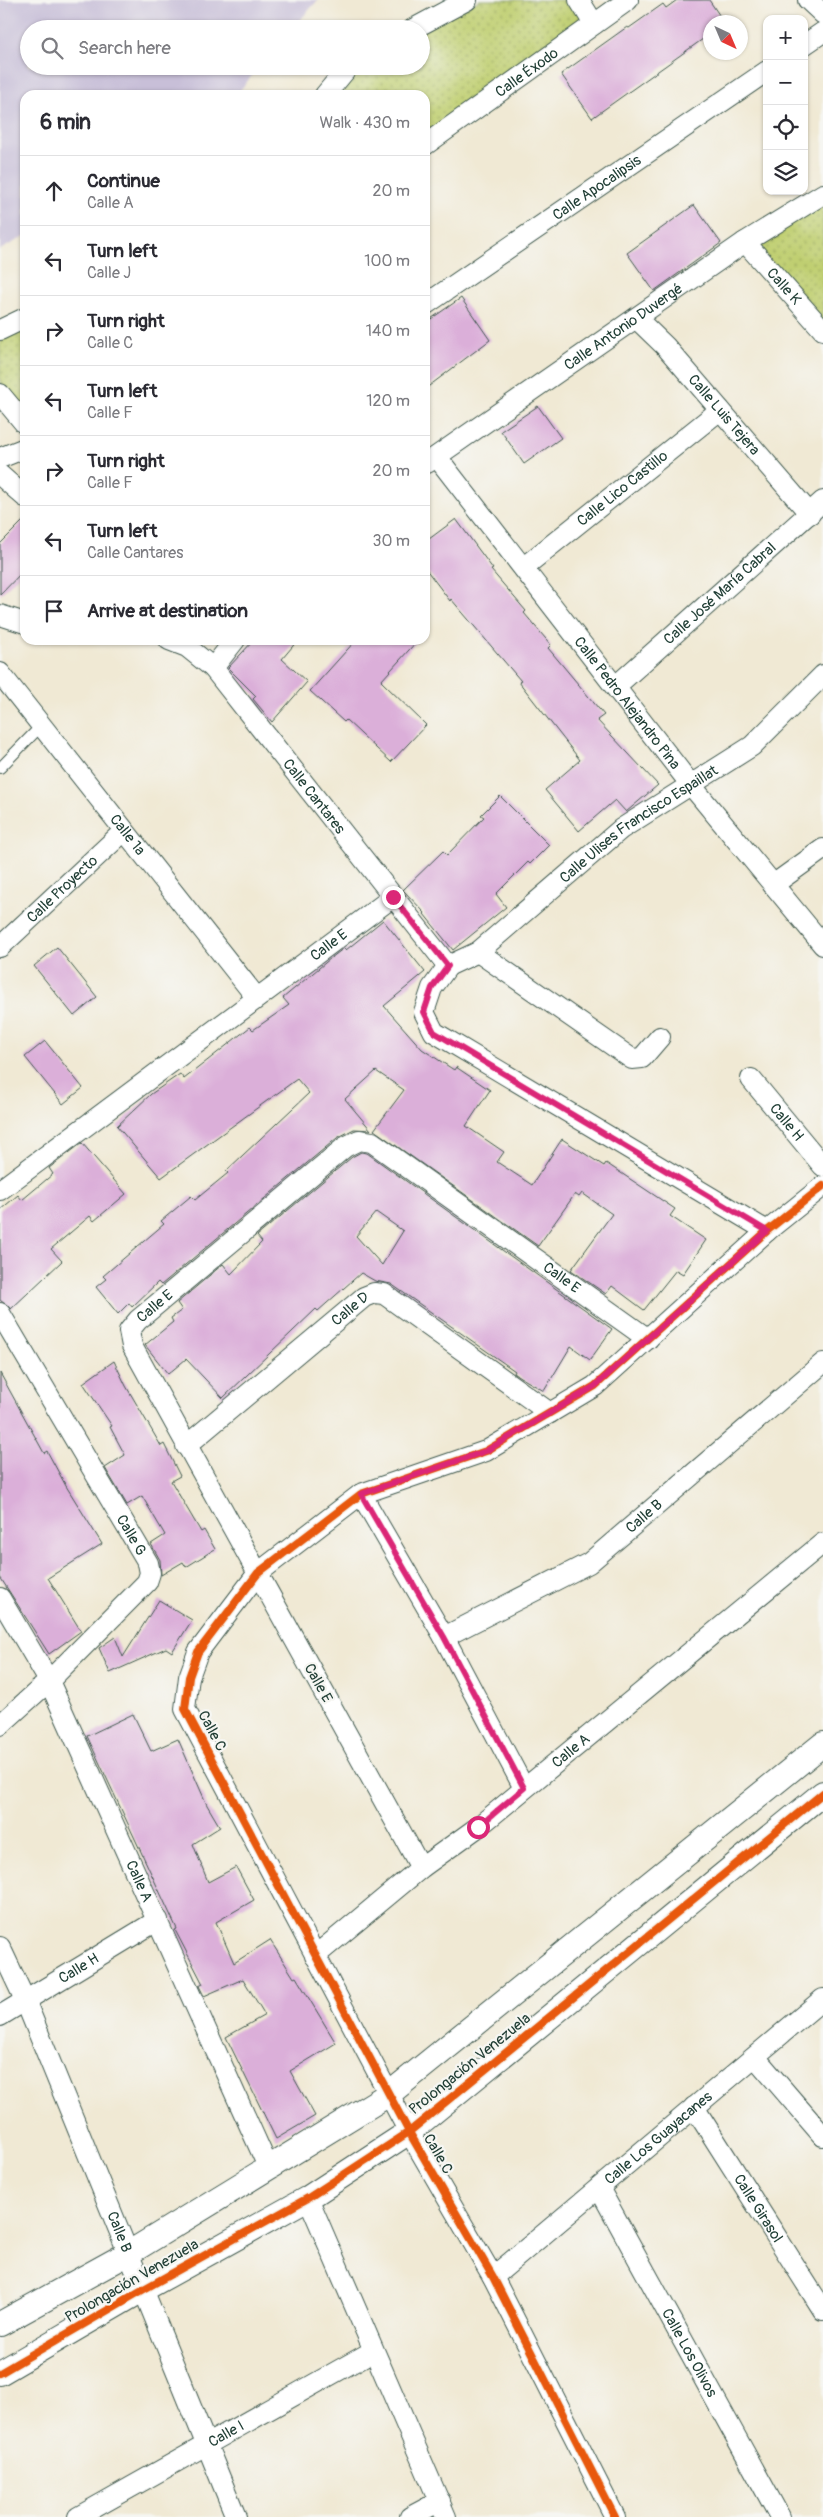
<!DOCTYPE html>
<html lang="en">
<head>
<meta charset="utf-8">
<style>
	:root { --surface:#fff; --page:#f2f2f3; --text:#2b2b33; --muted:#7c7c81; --line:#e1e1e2 }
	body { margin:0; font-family:Pangolin,sans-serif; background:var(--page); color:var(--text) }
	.controls { position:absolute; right:15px; top:15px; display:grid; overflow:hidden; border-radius:10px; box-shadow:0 1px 4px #0004 }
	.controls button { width:45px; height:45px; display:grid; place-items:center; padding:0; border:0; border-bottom:1px solid var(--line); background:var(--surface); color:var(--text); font:25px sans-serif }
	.compass { position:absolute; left:703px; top:15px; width:45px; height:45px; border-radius:50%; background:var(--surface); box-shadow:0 1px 4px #0004; rotate:136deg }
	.stop { position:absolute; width:15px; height:15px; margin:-11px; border:4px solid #db2777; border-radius:50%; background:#fff }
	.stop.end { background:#db2777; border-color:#fff; box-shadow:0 1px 5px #0008 }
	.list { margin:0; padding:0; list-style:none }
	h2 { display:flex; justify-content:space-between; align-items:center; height:65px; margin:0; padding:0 20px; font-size:21px }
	h2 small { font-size:16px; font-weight:400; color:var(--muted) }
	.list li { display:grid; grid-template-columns:32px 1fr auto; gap:15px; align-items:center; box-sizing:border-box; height:70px; padding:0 20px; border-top:1px solid var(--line) }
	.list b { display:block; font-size:19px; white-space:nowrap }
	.list p { margin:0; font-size:16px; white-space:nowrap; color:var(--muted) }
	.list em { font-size:16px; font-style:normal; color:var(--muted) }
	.icon { flex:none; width:28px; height:28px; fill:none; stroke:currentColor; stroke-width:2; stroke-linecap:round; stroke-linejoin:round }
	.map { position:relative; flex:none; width:823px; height:2517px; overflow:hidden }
	.search { position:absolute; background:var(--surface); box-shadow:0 1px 4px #0004; left:20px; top:20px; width:410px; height:55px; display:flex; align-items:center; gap:12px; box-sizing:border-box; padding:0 18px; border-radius:28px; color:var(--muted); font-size:19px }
	.panel { position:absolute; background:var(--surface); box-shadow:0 1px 4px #0004; left:20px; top:90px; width:410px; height:555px; border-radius:15px }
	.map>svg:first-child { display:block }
</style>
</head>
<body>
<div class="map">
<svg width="823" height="2517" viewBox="0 0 823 2517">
	<defs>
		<pattern id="park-dots" width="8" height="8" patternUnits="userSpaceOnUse" patternTransform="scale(1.25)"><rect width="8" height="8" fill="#c0cf71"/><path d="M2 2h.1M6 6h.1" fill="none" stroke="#9ba95e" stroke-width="1.8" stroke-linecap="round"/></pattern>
	</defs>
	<rect width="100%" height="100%" fill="#f6f6f2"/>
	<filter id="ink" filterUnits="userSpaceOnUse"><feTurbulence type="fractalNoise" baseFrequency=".02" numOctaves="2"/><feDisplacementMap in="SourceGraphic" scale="10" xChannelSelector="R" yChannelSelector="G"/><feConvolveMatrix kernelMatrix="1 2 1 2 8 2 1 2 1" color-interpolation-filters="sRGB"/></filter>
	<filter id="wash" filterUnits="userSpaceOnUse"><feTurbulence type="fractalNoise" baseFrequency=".0096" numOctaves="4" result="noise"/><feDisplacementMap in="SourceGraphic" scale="20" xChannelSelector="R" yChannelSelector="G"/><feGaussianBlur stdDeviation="1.12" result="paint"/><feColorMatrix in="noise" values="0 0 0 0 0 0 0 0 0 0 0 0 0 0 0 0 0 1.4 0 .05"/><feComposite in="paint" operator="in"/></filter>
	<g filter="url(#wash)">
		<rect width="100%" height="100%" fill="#f0e9d4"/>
		<path fill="#c8bfd8" d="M 0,0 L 318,0 L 292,29 L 29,29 L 29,66 L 260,66 L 236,95 L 25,95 L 25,236 L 0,250 Z"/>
		<path fill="url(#park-dots)" stroke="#708652" d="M 480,0 L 574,0 L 588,23 L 425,140 L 425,95 L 335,95 L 357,66 L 421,66 L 421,31 Z
			M 823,200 L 823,322 L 755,244 Z
			M 25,322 L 25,418 L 0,390 L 0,334 Z"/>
		<g id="blocks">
			<path fill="#dbafd9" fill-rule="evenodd" d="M 677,0 L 709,0 L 724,22 L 710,22 L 710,34 L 592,118 L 561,74 L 627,27 L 629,28 L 663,4 L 666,8 Z
				M 694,205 L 721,243 L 654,291 L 627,253 Z
				M 461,298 L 490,340 L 425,389 L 425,323 Z
				M 538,406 L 561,438 L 524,464 L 501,431 Z
				M 25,519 L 25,569 L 0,595 L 0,544 Z
				M 456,519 L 493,569 L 491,570 L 526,611 L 524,613 L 551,645 L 548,648 L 604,715 L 597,720 L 658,785 L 626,812 L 615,800 L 579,831 L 545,790 L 580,760 L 519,682 L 521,681 L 451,599 L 450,601 L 425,568 L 425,542 Z
				M 254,640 L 298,640 L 282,659 L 307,682 L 272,722 L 253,699 L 256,696 L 228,668 Z
				M 356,640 L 418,640 L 381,681 L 426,725 L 391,762 L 346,720 L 344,722 L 310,691 Z
				M 500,796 L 549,845 L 530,864 L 528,862 L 496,894 L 506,907 L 453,950 L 424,914 L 425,913 L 403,890 L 443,851 L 447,855 L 484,817 L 481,815 Z
				M 383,920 L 425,972 L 384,1006 L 422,1049 L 454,1070 L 456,1067 L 490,1090 L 466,1126 L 504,1152 L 497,1162 L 532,1185 L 562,1139 L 604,1166 L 606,1163 L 675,1209 L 670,1216 L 706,1240 L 683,1274 L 676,1270 L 644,1310 L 612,1286 L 606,1294 L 571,1270 L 612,1214 L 582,1193 L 579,1197 L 575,1194 L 538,1246 L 374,1130 L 404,1090 L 376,1071 L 345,1099 L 371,1130 L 354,1129 L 337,1138 L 161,1285 L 158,1282 L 132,1307 L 129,1303 L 118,1314 L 96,1287 L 106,1279 L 103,1276 L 164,1224 L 161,1221 L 191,1196 L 195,1200 L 228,1173 L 226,1171 L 309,1093 L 297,1079 L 161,1178 L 117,1126 L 151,1094 L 180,1074 L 184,1079 L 250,1027 L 253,1030 L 289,1005 L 283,998 L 331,958 L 344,948 L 346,950 Z
				M 57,947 L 97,997 L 74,1016 L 34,966 Z
				M 45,1041 L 83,1088 L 63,1104 L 25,1057 Z
				M 82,1143 L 126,1194 L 94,1221 L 90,1216 L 51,1249 L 62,1261 L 11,1309 L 0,1300 L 0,1210 L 18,1195 L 22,1200 L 53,1174 L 49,1168 Z
				M 361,1152 L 367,1153 L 612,1329 L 590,1360 L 571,1346 L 544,1391 L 520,1377 L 514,1373 L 515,1371 L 391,1284 L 375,1281 L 361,1273 L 318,1311 L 316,1309 L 223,1398 L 186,1359 L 168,1374 L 145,1345 L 173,1322 L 171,1318 L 182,1310 L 177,1303 L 223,1264 L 231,1274 L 262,1242 L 257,1236 L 352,1157 ZM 376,1212 L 403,1231 L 382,1265 L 356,1236 Z
				M 114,1361 L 126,1386 L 161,1446 L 164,1444 L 180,1476 L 171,1481 L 201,1532 L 204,1530 L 215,1549 L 186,1567 L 183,1562 L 161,1575 L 160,1560 L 151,1544 L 165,1535 L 142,1496 L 127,1505 L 105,1468 L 125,1455 L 110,1427 L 112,1426 L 83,1383 Z
				M 0,1373 L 44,1453 L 47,1451 L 66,1486 L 102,1544 L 48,1578 L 81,1631 L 49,1654 L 0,1577 Z
				M 159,1600 L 192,1620 L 172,1652 L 166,1648 L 110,1673 L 99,1648 L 115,1637 L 123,1657 Z
				M 133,1714 L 151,1751 L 178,1739 L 207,1805 L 220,1827 L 193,1844 L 208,1882 L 236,1867 L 254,1900 L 216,1922 L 234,1963 L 270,1940 L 294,1978 L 296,1977 L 336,2043 L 290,2071 L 315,2116 L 276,2139 L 226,2037 L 265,2015 L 243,1979 L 204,1996 L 199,1986 L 203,1984 L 175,1930 L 177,1929 L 87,1736 Z"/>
		</g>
	</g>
	<g filter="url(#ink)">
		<use href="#blocks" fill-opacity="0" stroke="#3e574c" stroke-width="1"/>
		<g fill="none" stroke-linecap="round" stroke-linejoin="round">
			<defs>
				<path id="service" d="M 0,768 L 41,726"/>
				<g id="minor">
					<path d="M 579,0 L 594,24"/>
					<path d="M 808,0 L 823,14"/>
					<path d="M 413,29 L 467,0"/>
					<path d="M 804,45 L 823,32"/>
					<path d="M 325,95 L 349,66"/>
					<path id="s1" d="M 425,145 L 628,0"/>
					<path id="s2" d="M 745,242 L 823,330"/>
					<path id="s3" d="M 425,305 L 767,71"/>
					<path id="s4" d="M 636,318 L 666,347 L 810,514"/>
					<path d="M 0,330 L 25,318"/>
					<path d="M 0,394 L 25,424"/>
					<path id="s5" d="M 437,457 L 691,785 L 823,945"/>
					<path d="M 0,458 L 25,448"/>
					<path id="s6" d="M 427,463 L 745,242 L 823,194"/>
					<path d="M 0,475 L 25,497"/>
					<path id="s7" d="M 524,567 L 720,410"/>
					<path d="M 0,615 L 25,623"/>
					<path id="s8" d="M 169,640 L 187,647 L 213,668 L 448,966"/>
					<path d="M 213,668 L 235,640"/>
					<path id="s9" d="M 0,673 L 256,997"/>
					<path id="s10" d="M 616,686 L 823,501"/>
					<path d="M 773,885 L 823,849"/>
					<path id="s11" d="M 0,947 L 124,831"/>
					<path d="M 478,952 L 632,1059 L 642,1058 L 660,1037"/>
					<path id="s12" d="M 448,966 L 478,952 L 621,829 L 752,746 L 823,675"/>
					<path d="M 448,966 L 432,988 L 424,1012 L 434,1032 L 767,1231"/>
					<path id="s13" d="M 751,1079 L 823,1166"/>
					<path id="s14" d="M 0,1190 L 393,897"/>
					<path id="s15" d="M 0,1313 L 148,1563 L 150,1573 L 147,1582 L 49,1681 L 0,1725"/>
					<path id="s16" d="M 186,1446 L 364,1297 L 374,1293 L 384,1294 L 550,1413"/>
					<path d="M 361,1494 L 444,1637 L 524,1788"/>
					<path id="s17" d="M 0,1598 L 49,1681 L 269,2169"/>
					<path id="s18" d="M 444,1637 L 589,1563 L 823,1363"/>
					<path id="s19" d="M 421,1868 L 132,1346 L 129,1331 L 138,1320 L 345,1147 L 359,1140 L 372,1142 L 648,1339"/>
					<path id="s20" d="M 0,1947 L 25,2000 L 236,2517"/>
					<path id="s21" d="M 315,1956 L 421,1868 L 478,1827 L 823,1543"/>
					<path id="s22" d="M 0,2016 L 158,1920"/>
					<path d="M 755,2057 L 823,2136"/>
					<path id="s23" d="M 694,2107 L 823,2310"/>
					<path id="s24" d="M 599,2188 L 780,2517"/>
					<path d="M 308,2198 L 446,2517"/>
					<path id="s25" d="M 493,2277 L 823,1999"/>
					<path id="s26" d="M 78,2517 L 373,2351"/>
					<path d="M 410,2517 L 440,2501"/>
					<path d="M 615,2517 L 493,2277 L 409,2132 L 185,1709 L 189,1677 L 198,1652 L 258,1573 L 361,1494 L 486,1451 L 595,1386 L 767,1231 L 823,1186"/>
				</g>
				<path id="tertiary" d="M 0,2324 L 129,2253 L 389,2094 L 823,1744
					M 0,2373 L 144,2289 L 308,2198 L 409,2132 L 823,1793"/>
			</defs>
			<use href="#service" stroke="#3e574c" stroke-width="12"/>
			<use href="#minor" stroke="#3e574c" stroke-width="22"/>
			<use href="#tertiary" stroke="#3e574c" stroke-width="26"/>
			<use href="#service" stroke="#fff" stroke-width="10"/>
			<use href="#minor" stroke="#fff" stroke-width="20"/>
			<use href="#tertiary" stroke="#fff" stroke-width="24"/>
			<defs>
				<path id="cycleway" d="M 0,2373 L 144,2289 L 308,2198 L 409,2132 L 823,1793
					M 615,2517 L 493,2277 L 409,2132 L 185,1709 L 189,1677 L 198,1652 L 258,1573 L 361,1494 L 486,1451 L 595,1386 L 767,1231 L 823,1186"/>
			</defs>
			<use href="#cycleway" stroke="#f6f6f2" stroke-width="11"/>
			<use href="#cycleway" stroke="#e8590c" stroke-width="8"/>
		</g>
	</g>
	<g fill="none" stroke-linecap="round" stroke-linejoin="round" filter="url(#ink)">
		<path stroke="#db2777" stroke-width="6" d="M 393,897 L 448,966 L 432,988 L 424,1012 L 434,1032 L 767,1231 L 595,1386 L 486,1451 L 361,1494 L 444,1637 L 524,1788 L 478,1827"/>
	</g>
	<g text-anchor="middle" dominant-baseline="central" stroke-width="4.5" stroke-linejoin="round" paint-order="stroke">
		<g font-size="15" fill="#1f3d34" stroke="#f6f6f2">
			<text stroke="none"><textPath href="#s1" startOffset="125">Calle Éxodo</textPath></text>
			<text stroke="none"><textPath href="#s3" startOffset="208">Calle Apocalipsis</textPath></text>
			<text stroke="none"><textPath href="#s2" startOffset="59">Calle K</textPath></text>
			<text stroke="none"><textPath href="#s6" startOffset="239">Calle Antonio Duvergé</textPath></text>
			<text stroke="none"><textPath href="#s4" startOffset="131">Calle Luis Tejera</textPath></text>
			<text stroke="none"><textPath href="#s7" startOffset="126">Calle Lico Castillo</textPath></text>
			<text stroke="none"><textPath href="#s10" startOffset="139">Calle José María Cabral</textPath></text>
			<text stroke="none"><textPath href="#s5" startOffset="311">Calle Pedro Alejandro Pina</textPath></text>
			<text stroke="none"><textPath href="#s8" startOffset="216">Calle Cantares</textPath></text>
			<text stroke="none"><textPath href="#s12" startOffset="239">Calle Ulises Francisco Espaillat</textPath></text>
			<text stroke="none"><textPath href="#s9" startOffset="206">Calle 1a</textPath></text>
			<text stroke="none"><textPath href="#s11" startOffset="85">Calle Proyecto</textPath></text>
			<text stroke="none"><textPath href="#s14" startOffset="410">Calle E</textPath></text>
			<text stroke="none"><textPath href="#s13" startOffset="56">Calle H</textPath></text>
			<text stroke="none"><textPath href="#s19" startOffset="1158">Calle E</textPath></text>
			<text stroke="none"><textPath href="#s19" startOffset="648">Calle E</textPath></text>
			<text stroke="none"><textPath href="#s16" startOffset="214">Calle D</textPath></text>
			<text stroke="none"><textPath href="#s18" startOffset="235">Calle B</textPath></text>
			<text stroke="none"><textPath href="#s15" startOffset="258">Calle G</textPath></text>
			<text transform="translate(318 1683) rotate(61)">Calle E</text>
			<text transform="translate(212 1731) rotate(62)">Calle C</text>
			<text stroke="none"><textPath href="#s21" startOffset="328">Calle A</textPath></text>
			<text stroke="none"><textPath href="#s17" startOffset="316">Calle A</textPath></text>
			<text stroke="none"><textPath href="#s22" startOffset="92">Calle H</textPath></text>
			<text transform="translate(470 2064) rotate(-39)">Prolongación Venezuela</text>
			<text stroke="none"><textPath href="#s25" startOffset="216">Calle Los Guayacanes</textPath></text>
			<text transform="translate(438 2154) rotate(60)">Calle C</text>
			<text stroke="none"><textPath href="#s23" startOffset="120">Calle Girasol</textPath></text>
			<text stroke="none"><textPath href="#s20" startOffset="309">Calle B</textPath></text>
			<text transform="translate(132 2281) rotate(-30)">Prolongación Venezuela</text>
			<text stroke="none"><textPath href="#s24" startOffset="188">Calle Los Olivos</textPath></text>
			<text stroke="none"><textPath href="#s26" startOffset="170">Calle I</textPath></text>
		</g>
	</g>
</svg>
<div class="controls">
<button>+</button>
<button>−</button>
<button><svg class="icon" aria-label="locate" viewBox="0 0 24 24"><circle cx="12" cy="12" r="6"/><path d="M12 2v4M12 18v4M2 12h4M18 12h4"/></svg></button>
<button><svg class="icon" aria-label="layers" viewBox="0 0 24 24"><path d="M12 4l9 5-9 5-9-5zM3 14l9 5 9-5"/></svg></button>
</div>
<svg class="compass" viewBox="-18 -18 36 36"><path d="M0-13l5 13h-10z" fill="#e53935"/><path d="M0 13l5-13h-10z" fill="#7c7c81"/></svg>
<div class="stop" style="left:478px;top:1827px"></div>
<div class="stop end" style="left:393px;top:897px"></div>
<div class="search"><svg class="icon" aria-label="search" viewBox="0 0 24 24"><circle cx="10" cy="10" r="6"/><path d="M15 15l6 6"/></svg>Search here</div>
<section class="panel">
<h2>6 min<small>Walk · 430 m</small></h2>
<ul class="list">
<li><svg class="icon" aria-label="ahead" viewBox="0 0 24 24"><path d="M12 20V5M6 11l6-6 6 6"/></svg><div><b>Continue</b><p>Calle A</p></div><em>20 m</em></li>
<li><svg class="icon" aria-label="left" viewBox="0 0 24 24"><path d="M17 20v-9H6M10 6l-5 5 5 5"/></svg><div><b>Turn left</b><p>Calle J</p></div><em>100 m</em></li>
<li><svg class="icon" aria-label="right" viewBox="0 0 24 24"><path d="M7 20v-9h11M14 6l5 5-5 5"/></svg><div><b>Turn right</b><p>Calle C</p></div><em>140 m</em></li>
<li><svg class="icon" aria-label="left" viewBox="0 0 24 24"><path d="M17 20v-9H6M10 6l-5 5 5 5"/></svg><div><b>Turn left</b><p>Calle F</p></div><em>120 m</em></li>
<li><svg class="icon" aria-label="right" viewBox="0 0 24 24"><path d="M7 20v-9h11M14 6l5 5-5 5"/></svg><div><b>Turn right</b><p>Calle F</p></div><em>20 m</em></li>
<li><svg class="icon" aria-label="left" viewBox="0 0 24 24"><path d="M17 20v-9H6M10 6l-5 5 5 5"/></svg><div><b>Turn left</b><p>Calle Cantares</p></div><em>30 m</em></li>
<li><svg class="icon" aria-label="arrive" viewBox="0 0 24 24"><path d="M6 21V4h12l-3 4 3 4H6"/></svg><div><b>Arrive at destination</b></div></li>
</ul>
</section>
</div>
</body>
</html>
